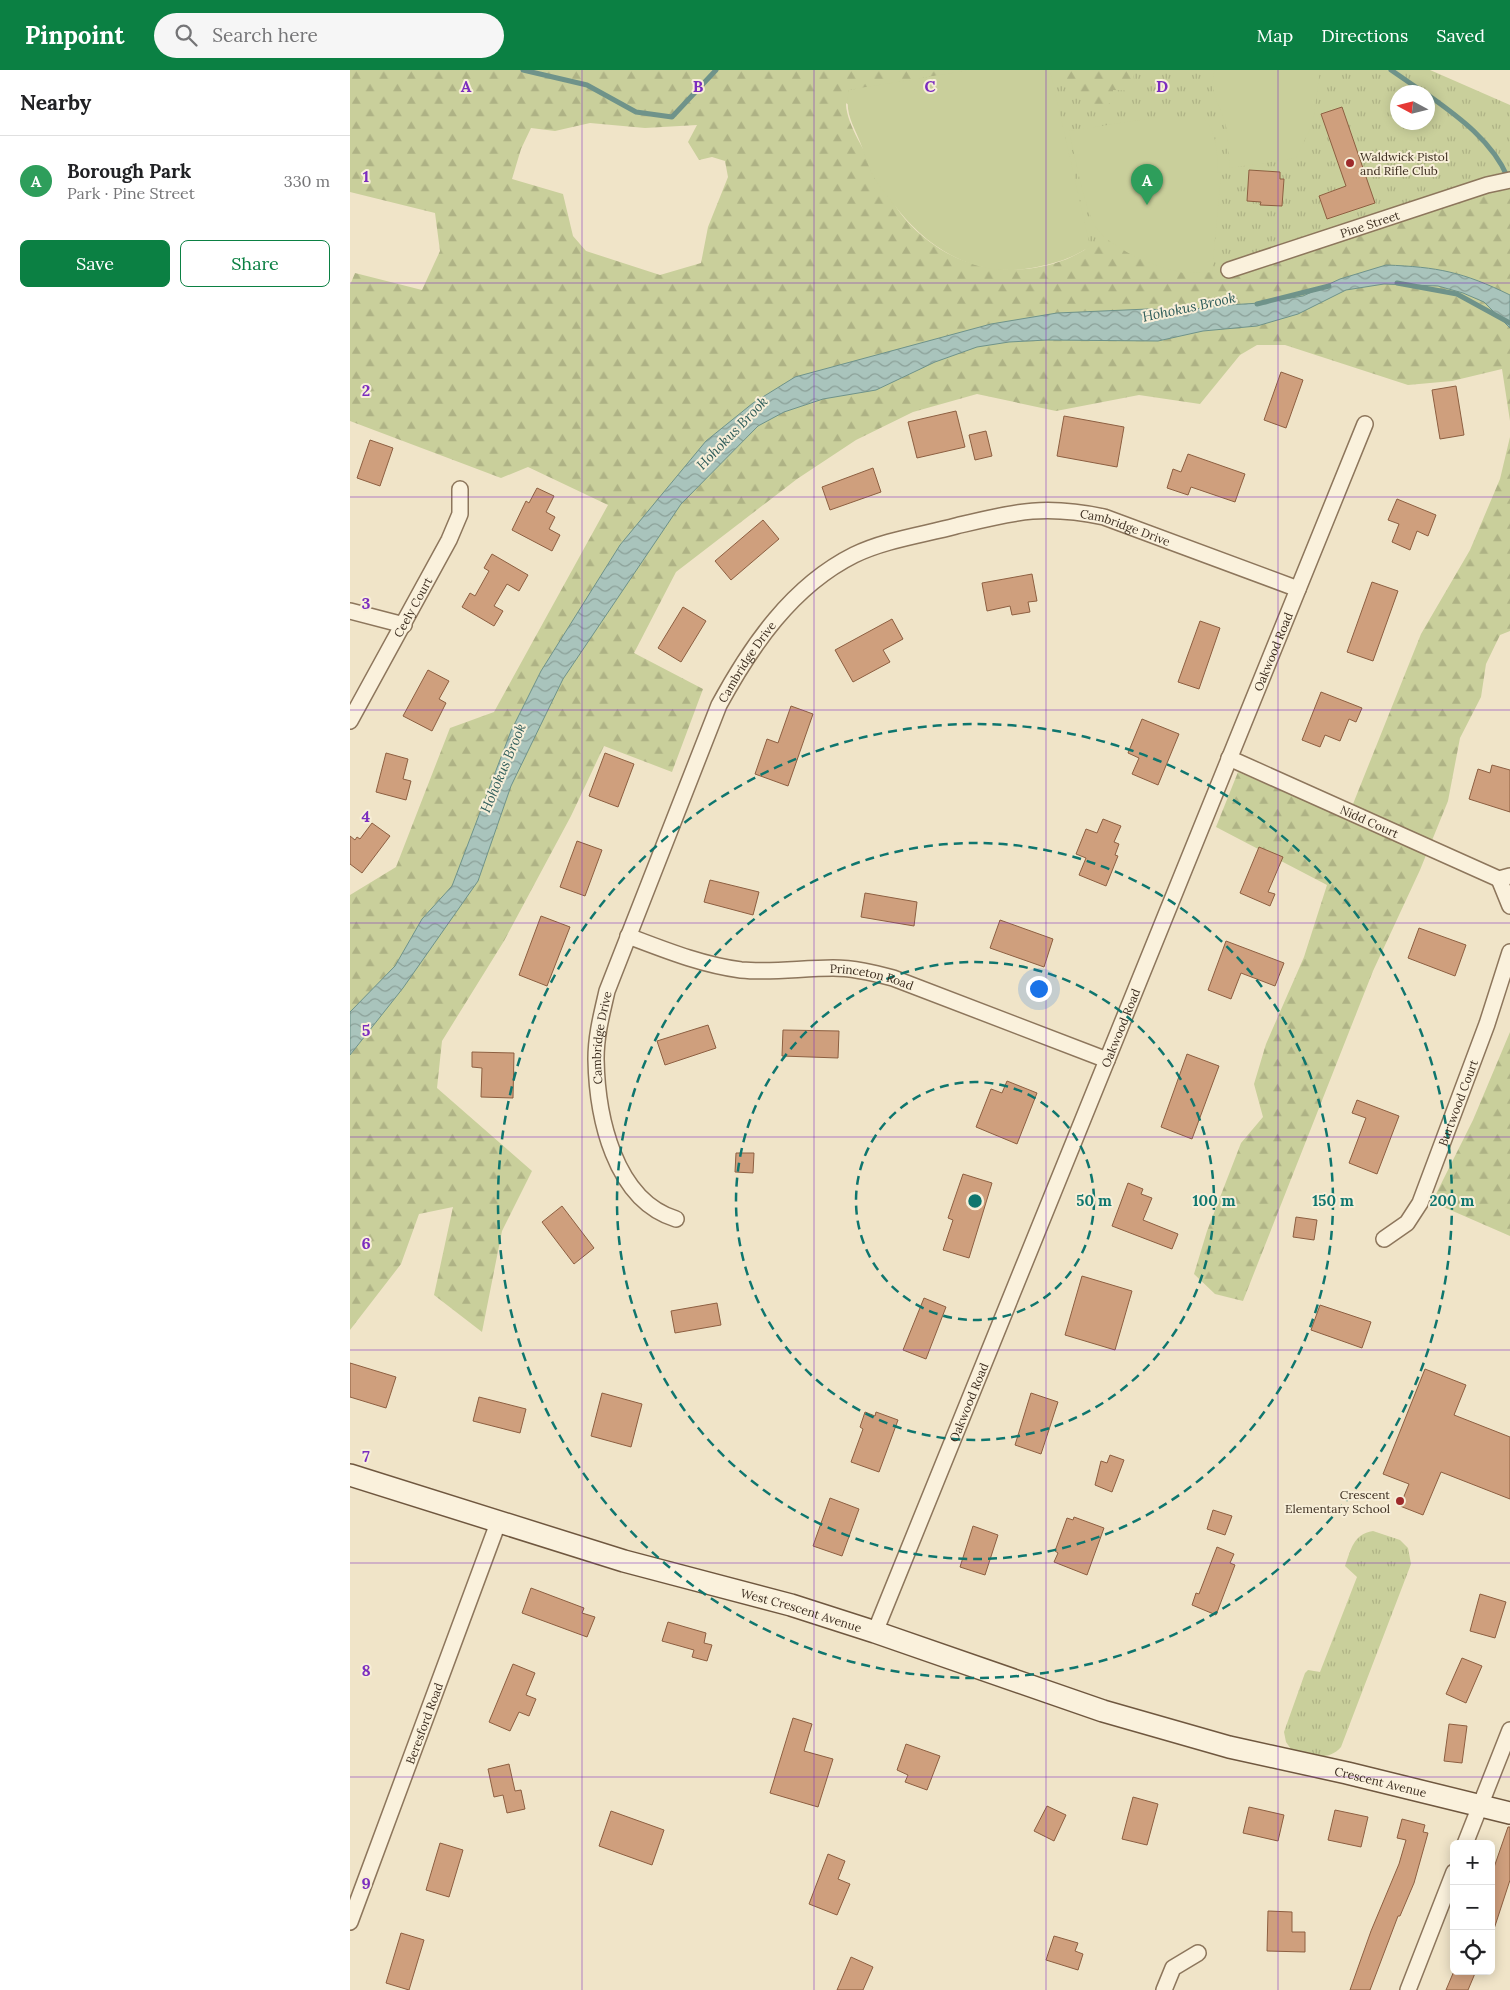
<!DOCTYPE html>
<html lang="en">
<head>
<meta charset="utf-8">
<style>
	:root { --surface:#fff; --page:#f6f6f6; --text:#202124; --muted:#757577; --line:#e0e0e0; --accent:#0b8043 }
	body { margin:0; font-family:Lora,serif; background:var(--page); color:var(--text) }
	.controls { position:absolute; right:15px; bottom:15px; display:grid; overflow:hidden; border-radius:8px; box-shadow:0 2px 12px #0003 }
	.controls button { width:45px; height:45px; display:grid; place-items:center; padding:0; border:0; border-bottom:1px solid var(--line); background:var(--surface); color:var(--text); font:25px sans-serif }
	.compass { position:absolute; left:1040px; top:15px; width:45px; height:45px; border-radius:50%; background:var(--surface); box-shadow:0 2px 12px #0003; rotate:277deg }
	.you { position:absolute; left:688px; top:918px; width:18px; height:18px; margin:-12px; border:4px solid #fff; border-radius:50%; background:#1a73e8; box-shadow:0 0 0 8px #1a73e833 }
	.badge { display:grid; place-items:center; width:32px; height:32px; border-radius:50%; background:var(--accent); color:#fff; font-size:16px; font-weight:700 }
	.pin { position:absolute; translate:-50% -41px; filter:drop-shadow(0 1px 2px #0008) }
	.pin::after { content:''; position:absolute; top:26px; width:18px; height:15px; background:inherit; clip-path:polygon(0 0,100% 0,50% 100%) }
	.list { margin:0; padding:0; list-style:none }
	h2 { display:flex; justify-content:space-between; align-items:center; height:65px; margin:0; padding:0 20px; font-size:21px }
	h2 small { font-size:16px; font-weight:400; color:var(--muted) }
	.list li { display:grid; grid-template-columns:32px 1fr auto; gap:15px; align-items:center; box-sizing:border-box; height:90px; padding:0 20px; border-top:1px solid var(--line) }
	.list b { display:block; font-size:19px; white-space:nowrap }
	.list p { margin:0; font-size:16px; white-space:nowrap; color:var(--muted) }
	.list em { font-size:16px; font-style:normal; color:var(--muted) }
	.actions { display:flex; gap:10px; padding:15px 20px }
	.actions a { flex:1; padding:11px 0; border:1px solid var(--accent); border-radius:8px; text-align:center; font-size:18px; color:var(--accent) }
	.actions .main { background:var(--accent); color:#fff }
	.icon { flex:none; width:28px; height:28px; fill:none; stroke:currentColor; stroke-width:2; stroke-linecap:round; stroke-linejoin:round }
	.map { position:relative; flex:none; width:1160px; height:1920px; overflow:hidden }
	header { display:flex; align-items:center; gap:30px; box-sizing:border-box; height:70px; padding:0 25px; background:var(--accent); color:#fff }
	header strong { font-size:24px }
	nav { display:flex; gap:28px; margin-inline-start:auto; font-size:18px }
	.search { width:350px; height:45px; background:var(--page); display:flex; align-items:center; gap:12px; box-sizing:border-box; padding:0 18px; border-radius:28px; color:var(--muted); font-size:19px }
	main { display:flex }
	aside { flex:1; background:var(--surface) }
	.map>svg:first-child { display:block }
</style>
</head>
<body>
<header>
<strong>Pinpoint</strong>
<div class="search"><svg class="icon" aria-label="search" viewBox="0 0 24 24"><circle cx="10" cy="10" r="6"/><path d="M15 15l6 6"/></svg>Search here</div>
<nav><a>Map</a><a>Directions</a><a>Saved</a></nav>
</header>
<main>
<aside>
<h2>Nearby<small></small></h2>
<ul class="list">
<li><span class="badge" style="background:#2e9e5b">A</span><div><b>Borough Park</b><p>Park · Pine Street</p></div><em>330 m</em></li>
</ul>
<div class="actions"><a class="main">Save</a><a>Share</a></div>
</aside>
<div class="map">
<svg width="1160" height="1920" viewBox="0 0 1160 1920">
	<defs>
		<pattern id="grass-tufts" width="24" height="20" patternUnits="userSpaceOnUse" patternTransform="scale(1.25)"><rect width="24" height="20" fill="#c9cf9b"/><path d="M3 7l-1-3M5 7V3M7 7l1-3M15 17l-1-3M17 17v-4M19 17l1-3" fill="none" stroke="#aeb285"/></pattern>
		<pattern id="forest-firs" width="22" height="20" patternUnits="userSpaceOnUse" patternTransform="scale(1.25)"><rect width="22" height="20" fill="#c9cf9b"/><path d="M5 1l3.5 6h-7zM16 11l3.5 6h-7z" fill="#aeb285"/></pattern>
		<pattern id="water-waves" width="16" height="10" patternUnits="userSpaceOnUse" patternTransform="scale(1.25)"><rect width="16" height="10" fill="#a9c4bc"/><path d="M0 5q4-4 8 0t8 0" fill="none" stroke="#8ba098"/></pattern>
	</defs>
	<rect width="100%" height="100%" fill="#f0e4c8"/>
	<path fill="url(#grass-tufts)" fill-rule="evenodd" d="M 442,0 L 1080,0 L 1160,35 L 1160,253 L 855,253 ZM 1048,22 L 1078,22 L 1078,52 L 1048,52 Z
		M 1023,1461 L 1050,1470 L 1058,1478 L 1061,1494 L 991,1677 C 978,1692 961,1685 943,1682 L 936,1672 L 934,1662 L 955,1603 L 958,1600 L 970,1602 L 1007,1507 L 995,1496 C 1001,1480 1003,1464 1023,1461 Z"/>
	<path fill="url(#forest-firs)" fill-rule="evenodd" d="M 0,0 L 620,0 L 499,20 C 498,24 496,30 496,35 C 497,54 516,84 526,100 C 535,116 543,135 555,149 C 597,197 658,212 717,189 C 731,183 743,174 757,168 L 779,183 L 833,203 L 862,202 L 951,184 L 1149,118 L 1160,116 L 1160,351 L 1152,299 L 1102,311 L 1058,315 L 935,275 L 907,275 L 890,285 L 850,334 L 789,325 L 706,341 L 627,324 L 563,342 L 506,370 L 447,409 L 326,502 L 284,583 L 353,619 L 322,702 L 254,676 L 221,746 L 154,871 L 92,971 L 87,1018 L 182,1101 L 152,1161 L 132,1262 L 84,1225 L 103,1137 L 69,1144 L 51,1194 L 0,1260 L 0,825 L 46,797 L 100,658 L 144,642 L 258,435 L 178,397 L 151,408 L 0,351 L 0,215 L 5,203 L 72,220 L 90,181 L 85,143 L 0,122 ZM 240,53 L 295,58 L 347,55 L 338,72 L 349,90 L 362,87 L 375,91 L 378,107 L 358,157 L 351,193 L 310,205 L 236,181 L 223,166 L 213,124 L 162,109 L 171,79 L 181,58 L 205,61 Z
		M 704,0 L 783,0 L 785,21 L 763,20 L 763,32 L 744,40 Z
		M 1160,367 L 1160,561 L 1150,565 L 1136,594 L 1131,627 L 1110,668 L 1098,731 L 1070,800 L 1023,901 L 893,1231 L 865,1224 L 844,1204 L 857,1161 L 891,1073 L 913,1047 L 904,1014 L 916,974 L 954,887 L 977,815 L 866,757 L 888,702 L 997,749 L 1071,564 L 1120,480 L 1150,409 Z
		M 1160,962 L 1160,1166 L 1082,1132 L 1123,1050 Z"/>
	<path fill="#c9cf9b" d="M 620,0 L 700,0 L 740,176 C 724,188 706,193 687,197 C 625,210 577,179 541,131 C 534,121 524,110 520,99 C 517,92 515,85 512,77 C 504,55 494,45 499,20 Z
		M 865,0 L 970,0 L 963,53 L 946,88 L 880,98 C 878,84 879,66 875,52 C 869,32 858,21 865,0 Z
		M 809,47 L 853,47 C 867,61 868,84 867,102 L 871,103 L 862,202 C 853,202 841,204 832,202 C 806,198 752,176 742,150 C 731,122 726,90 719,61 Z"/>
	<path fill="url(#water-waves)" stroke="#6f938a" d="M 1036,195 C 1088,197 1113,202 1160,225 L 1160,258 L 1134,232 L 1113,223 L 1088,216 L 1034,214 L 996,220 L 948,244 L 907,256 L 853,261 L 808,271 L 697,270 L 659,272 L 627,277 L 585,292 L 526,320 L 473,329 L 434,342 L 408,356 L 331,434 L 213,609 L 161,716 L 128,811 L 53,918 L 0,985 L 0,942 L 45,896 L 72,849 L 102,816 L 161,661 L 191,601 L 270,475 L 356,371 L 403,333 L 445,307 L 641,254 L 707,243 L 798,239 L 835,241 L 862,236 L 910,233 L 953,226 L 990,209 Z"/>
	<g fill="none" stroke-linecap="round" stroke-linejoin="round">
		<path stroke="#6f938a" stroke-width="5" d="M 173,0 L 237,15 L 286,42 L 322,47 L 366,0
			M 1041,0 L 1073,22
			M 1078,25 C 1109,47 1143,72 1158,108
			M 1047,213 L 1107,224 L 1160,253
			M 907,234 L 979,216"/>
	</g>
	<path fill="#cf9f7d" stroke="#8d5f41" d="M 992,37 L 1025,133 L 977,149 L 969,126 L 996,116 L 971,44 Z
		M 899,100 L 930,102 L 930,109 L 934,109 L 932,136 L 910,135 L 911,132 L 897,131 Z
		M 931,302 L 953,310 L 936,358 L 914,350 Z
		M 1106,316 L 1114,365 L 1090,369 L 1082,320 Z
		M 606,341 L 615,377 L 567,388 L 558,352 Z
		M 714,346 L 774,357 L 767,397 L 707,386 Z
		M 636,361 L 642,386 L 625,390 L 619,365 Z
		M 20,370 L 43,378 L 30,416 L 7,408 Z
		M 838,384 L 895,404 L 885,432 L 841,417 L 838,425 L 817,418 L 823,399 L 831,402 Z
		M 523,398 L 531,422 L 480,440 L 472,417 Z
		M 187,418 L 204,426 L 196,442 L 205,447 L 199,459 L 210,465 L 202,481 L 162,460 L 176,431 L 179,433 Z
		M 1047,429 L 1086,445 L 1078,466 L 1067,461 L 1060,480 L 1042,472 L 1049,454 L 1038,450 Z
		M 413,450 L 429,469 L 381,510 L 365,491 Z
		M 142,484 L 178,505 L 169,521 L 157,514 L 144,536 L 153,541 L 144,556 L 112,537 L 120,523 L 125,526 L 139,501 L 134,498 Z
		M 682,504 L 687,531 L 678,532 L 680,542 L 662,545 L 660,536 L 637,541 L 632,513 Z
		M 1022,512 L 1048,521 L 1023,591 L 997,582 Z
		M 333,537 L 356,551 L 331,592 L 308,578 Z
		M 542,549 L 553,569 L 533,580 L 540,592 L 503,612 L 485,580 Z
		M 850,551 L 870,558 L 849,619 L 828,612 Z
		M 78,600 L 99,611 L 89,629 L 96,633 L 82,661 L 53,646 Z
		M 971,622 L 1012,638 L 1006,652 L 999,649 L 990,671 L 975,665 L 970,677 L 952,670 Z
		M 441,636 L 463,644 L 438,716 L 405,704 L 417,669 L 428,673 Z
		M 792,649 L 829,664 L 808,715 L 782,704 L 789,688 L 778,683 Z
		M 36,683 L 58,689 L 53,709 L 61,711 L 56,730 L 26,722 Z
		M 255,683 L 284,694 L 268,737 L 239,726 Z
		M 1142,695 L 1160,700 L 1160,742 L 1119,729 L 1128,699 L 1140,703 Z
		M 753,749 L 771,756 L 764,772 L 769,774 L 765,785 L 768,786 L 756,816 L 729,805 L 736,788 L 726,784 L 736,759 L 747,763 Z
		M 22,753 L 40,766 L 12,803 L 0,794 L 0,766 L 5,770 L 7,767 L 10,769 Z
		M 227,771 L 252,780 L 235,826 L 210,817 Z
		M 909,777 L 933,787 L 918,822 L 925,824 L 920,836 L 890,823 Z
		M 360,810 L 409,822 L 403,845 L 354,832 Z
		M 515,823 L 567,832 L 564,856 L 511,847 Z
		M 191,846 L 220,857 L 197,916 L 169,905 Z
		M 650,850 L 703,869 L 694,897 L 640,878 Z
		M 1069,858 L 1116,875 L 1105,906 L 1058,888 Z
		M 876,871 L 934,893 L 925,916 L 891,903 L 881,929 L 858,920 Z
		M 358,955 L 366,978 L 315,995 L 307,971 Z
		M 433,960 L 489,961 L 488,988 L 432,986 Z
		M 122,982 L 164,983 L 163,1028 L 131,1027 L 132,998 L 122,997 Z
		M 837,984 L 869,996 L 842,1069 L 811,1057 Z
		M 657,1011 L 687,1023 L 667,1074 L 626,1057 L 641,1019 L 652,1023 Z
		M 1007,1030 L 1049,1046 L 1027,1104 L 999,1093 L 1016,1048 L 1002,1043 Z
		M 386,1083 L 404,1083 L 403,1103 L 385,1102 Z
		M 613,1104 L 642,1113 L 619,1188 L 593,1180 L 603,1150 L 598,1148 Z
		M 778,1113 L 793,1119 L 791,1124 L 802,1128 L 793,1150 L 828,1164 L 822,1179 L 762,1156 Z
		M 212,1136 L 244,1178 L 224,1194 L 192,1152 Z
		M 946,1147 L 967,1150 L 964,1170 L 943,1167 Z
		M 732,1206 L 782,1221 L 765,1280 L 715,1265 Z
		M 574,1228 L 596,1237 L 576,1289 L 553,1280 Z
		M 367,1233 L 371,1255 L 325,1263 L 321,1241 Z
		M 970,1235 L 1021,1252 L 1012,1278 L 961,1260 Z
		M 0,1293 L 46,1307 L 36,1338 L 0,1327 Z
		M 1075,1299 L 1116,1315 L 1104,1345 L 1160,1367 L 1160,1429 L 1091,1402 L 1073,1445 L 1050,1436 L 1059,1414 L 1033,1404 Z
		M 252,1323 L 292,1334 L 281,1377 L 241,1366 Z
		M 681,1323 L 708,1332 L 691,1384 L 665,1375 Z
		M 129,1327 L 176,1339 L 170,1363 L 123,1351 Z
		M 515,1342 L 525,1346 L 526,1342 L 548,1350 L 529,1402 L 501,1392 L 513,1359 L 510,1357 Z
		M 760,1385 L 774,1390 L 762,1422 L 745,1415 L 751,1391 L 757,1393 Z
		M 480,1428 L 509,1439 L 492,1486 L 463,1476 Z
		M 863,1440 L 882,1446 L 875,1465 L 857,1459 Z
		M 724,1447 L 754,1458 L 737,1505 L 704,1492 L 708,1483 L 705,1481 L 717,1448 L 723,1450 Z
		M 623,1456 L 648,1465 L 635,1505 L 610,1497 Z
		M 867,1477 L 884,1484 L 880,1493 L 885,1495 L 866,1545 L 842,1535 L 846,1523 L 849,1524 Z
		M 181,1518 L 234,1538 L 232,1543 L 245,1547 L 237,1567 L 172,1543 Z
		M 1130,1524 L 1156,1532 L 1145,1568 L 1120,1561 Z
		M 318,1552 L 356,1563 L 354,1573 L 362,1575 L 357,1591 L 342,1587 L 344,1580 L 312,1571 Z
		M 1112,1588 L 1132,1596 L 1116,1633 L 1096,1624 Z
		M 163,1594 L 185,1603 L 176,1625 L 186,1629 L 179,1646 L 169,1642 L 160,1661 L 139,1652 Z
		M 443,1648 L 462,1654 L 454,1681 L 483,1689 L 468,1737 L 420,1723 Z
		M 1099,1654 L 1117,1656 L 1112,1693 L 1094,1691 Z
		M 556,1674 L 590,1686 L 577,1720 L 555,1712 L 558,1705 L 547,1700 Z
		M 159,1694 L 165,1721 L 171,1720 L 175,1739 L 157,1743 L 153,1725 L 144,1727 L 138,1699 Z
		M 783,1727 L 808,1734 L 797,1775 L 772,1769 Z
		M 697,1736 L 716,1745 L 704,1771 L 684,1761 Z
		M 899,1737 L 934,1745 L 928,1771 L 893,1763 Z
		M 985,1740 L 1018,1747 L 1011,1777 L 978,1770 Z
		M 261,1741 L 314,1760 L 302,1795 L 249,1776 Z
		M 1052,1749 L 1075,1755 L 1073,1762 L 1078,1763 L 1064,1813 L 1050,1846 L 1048,1846 L 1020,1920 L 1000,1920 L 1021,1861 L 1049,1794 L 1056,1770 L 1047,1768 Z
		M 1158,1757 L 1160,1757 L 1160,1810 L 1144,1859 L 1141,1859 L 1141,1806 Z
		M 90,1773 L 113,1780 L 99,1827 L 76,1820 Z
		M 478,1784 L 495,1791 L 488,1809 L 500,1814 L 487,1845 L 459,1834 Z
		M 918,1841 L 942,1842 L 942,1862 L 955,1862 L 955,1882 L 917,1881 Z
		M 51,1863 L 74,1870 L 59,1920 L 36,1913 Z
		M 704,1866 L 728,1873 L 725,1881 L 733,1884 L 728,1900 L 696,1890 Z
		M 501,1887 L 523,1897 L 513,1920 L 487,1920 Z
		M 1104,1901 L 1126,1901 L 1118,1920 L 1096,1920 Z"/>
	<g fill="none" stroke-linecap="round" stroke-linejoin="round">
		<defs>
			<g id="minor">
				<path id="s1" d="M 879,200 L 1137,115 L 1160,110"/>
				<path d="M 0,541 L 54,555"/>
				<path id="s2" d="M 0,651 L 99,470 L 110,444 L 110,419"/>
				<path id="s3" d="M 879,688 L 1149,809 L 1160,806"/>
				<path d="M 1149,809 L 1160,836"/>
				<path id="s4" d="M 278,866 C 315,880 352,895 391,900 C 422,903 452,898 483,898 C 504,898 524,903 543,908 L 757,990"/>
				<path id="s5" d="M 326,1149 C 264,1130 247,1046 246,989 C 246,965 252,943 257,921 L 369,635 C 401,576 442,516 504,485 C 535,470 572,465 606,456 C 665,442 693,434 754,447 L 948,519"/>
				<path id="s6" d="M 1034,1169 L 1057,1153 L 1070,1133 L 1137,954 L 1160,882"/>
				<path id="s7" d="M 525,1562 L 1015,354"/>
				<path d="M 1115,1774 L 1160,1660"/>
				<path id="s8" d="M 0,1852 L 148,1453"/>
				<path d="M 814,1920 L 823,1898 L 848,1883"/>
				<path d="M 1058,1920 L 1104,1802"/>
			</g>
			<g id="secondary">
				<path id="s9" d="M 0,1405 L 274,1491 L 441,1535 L 525,1562 L 753,1641 L 879,1677 L 997,1703 L 1160,1743"/>
			</g>
		</defs>
		<use href="#minor" stroke="#8d765c" stroke-width="18"/>
		<use href="#secondary" stroke="#6f573f" stroke-width="24"/>
		<use href="#minor" stroke="#faf1dc" stroke-width="15"/>
		<use href="#secondary" stroke="#faf1dc" stroke-width="21"/>
	</g>
	<path fill="none" stroke="#7b2cbf" stroke-width="1" stroke-opacity="0.55" d="M 232,0 L 232,1920M 464,0 L 464,1920M 696,0 L 696,1920M 928,0 L 928,1920M 0,213 L 1160,213M 0,427 L 1160,427M 0,640 L 1160,640M 0,853 L 1160,853M 0,1067 L 1160,1067M 0,1280 L 1160,1280M 0,1493 L 1160,1493M 0,1707 L 1160,1707"/>
	<g fill="none" stroke="#0f766e" stroke-width="2.5" stroke-dasharray="9 6">
		<circle cx="625" cy="1131" r="119"/>
		<circle cx="625" cy="1131" r="239"/>
		<circle cx="625" cy="1131" r="358"/>
		<circle cx="625" cy="1131" r="477"/>
	</g>
	<g fill="#9e2a2b" stroke="#f7eed8" stroke-width="2">
		<circle cx="1000" cy="93" r="5"/>
		<circle cx="1050" cy="1431" r="5"/>
	</g>
	<g text-anchor="middle" dominant-baseline="central" stroke-width="4" stroke-linejoin="round" paint-order="stroke">
		<g font-size="12" fill="#3d2e20" stroke="#f7eed8" text-anchor="start">
			<text x="1010" y="86">Waldwick Pistol<tspan x="1010" dy="14">and Rifle Club</tspan></text>
			<text x="1040" y="1424" text-anchor="end">Crescent<tspan x="1040" dy="14">Elementary School</tspan></text>
		</g>
		<g font-size="12" fill="#3d2e20" stroke="#f7eed8">
			<text stroke="none"><textPath href="#s1" startOffset="148">Pine Street</textPath></text>
			<text stroke="none"><textPath href="#s5" startOffset="1051">Cambridge Drive</textPath></text>
			<text stroke="none"><textPath href="#s2" startOffset="130">Ceely Court</textPath></text>
			<text stroke="none"><textPath href="#s7" startOffset="1058">Oakwood Road</textPath></text>
			<text stroke="none"><textPath href="#s5" startOffset="618">Cambridge Drive</textPath></text>
			<text stroke="none"><textPath href="#s3" startOffset="154">Nidd Court</textPath></text>
			<text stroke="none"><textPath href="#s4" startOffset="250">Princeton Road</textPath></text>
			<text stroke="none"><textPath href="#s7" startOffset="652">Oakwood Road</textPath></text>
			<text stroke="none"><textPath href="#s5" startOffset="212">Cambridge Drive</textPath></text>
			<text stroke="none"><textPath href="#s6" startOffset="159">Burtwood Court</textPath></text>
			<text stroke="none"><textPath href="#s7" startOffset="248">Oakwood Road</textPath></text>
			<text stroke="none"><textPath href="#s9" startOffset="471">West Crescent Avenue</textPath></text>
			<text stroke="none"><textPath href="#s8" startOffset="212">Beresford Road</textPath></text>
			<text stroke="none"><textPath href="#s9" startOffset="1076">Crescent Avenue</textPath></text>
		</g>
		<g font-size="14" font-style="italic" fill="#2f5d5a" stroke="#f7eed8">
			<text transform="translate(839 237) rotate(-12)">Hohokus Brook</text>
			<text transform="translate(382 363) rotate(-46)">Hohokus Brook</text>
			<text transform="translate(153 698) rotate(-67)">Hohokus Brook</text>
		</g>
	</g>
	<g font-size="16" text-anchor="middle" font-weight="bold" fill="#7b2cbf" stroke="#f7eed8" stroke-width="4" stroke-linejoin="round" paint-order="stroke">
		<text x="116" y="22">A</text>
		<text x="348" y="22">B</text>
		<text x="580" y="22">C</text>
		<text x="812" y="22">D</text>
		<text x="16" y="112">1</text>
		<text x="16" y="326">2</text>
		<text x="16" y="539">3</text>
		<text x="16" y="752">4</text>
		<text x="16" y="966">5</text>
		<text x="16" y="1179">6</text>
		<text x="16" y="1392">7</text>
		<text x="16" y="1606">8</text>
		<text x="16" y="1819">9</text>
	</g>
	<circle cx="625" cy="1131" r="8" fill="#0f766e" stroke="#f7eed8" stroke-width="2.5"/>
	<g font-size="15" text-anchor="middle" font-weight="bold" fill="#0f766e" stroke="#f7eed8" stroke-width="4" stroke-linejoin="round" paint-order="stroke">
		<text x="744" y="1136">50 m</text>
		<text x="864" y="1136">100 m</text>
		<text x="983" y="1136">150 m</text>
		<text x="1102" y="1136">200 m</text>
	</g>
</svg>
<div class="controls">
<button>+</button>
<button>−</button>
<button><svg class="icon" aria-label="locate" viewBox="0 0 24 24"><circle cx="12" cy="12" r="6"/><path d="M12 2v4M12 18v4M2 12h4M18 12h4"/></svg></button>
</div>
<svg class="compass" viewBox="-18 -18 36 36"><path d="M0-13l5 13h-10z" fill="#e53935"/><path d="M0 13l5-13h-10z" fill="#757577"/></svg>
<div class="you"></div>
<div class="pin badge" style="left:797px;top:135px;background:#2e9e5b">A</div>
</div>
</main>
</body>
</html>
